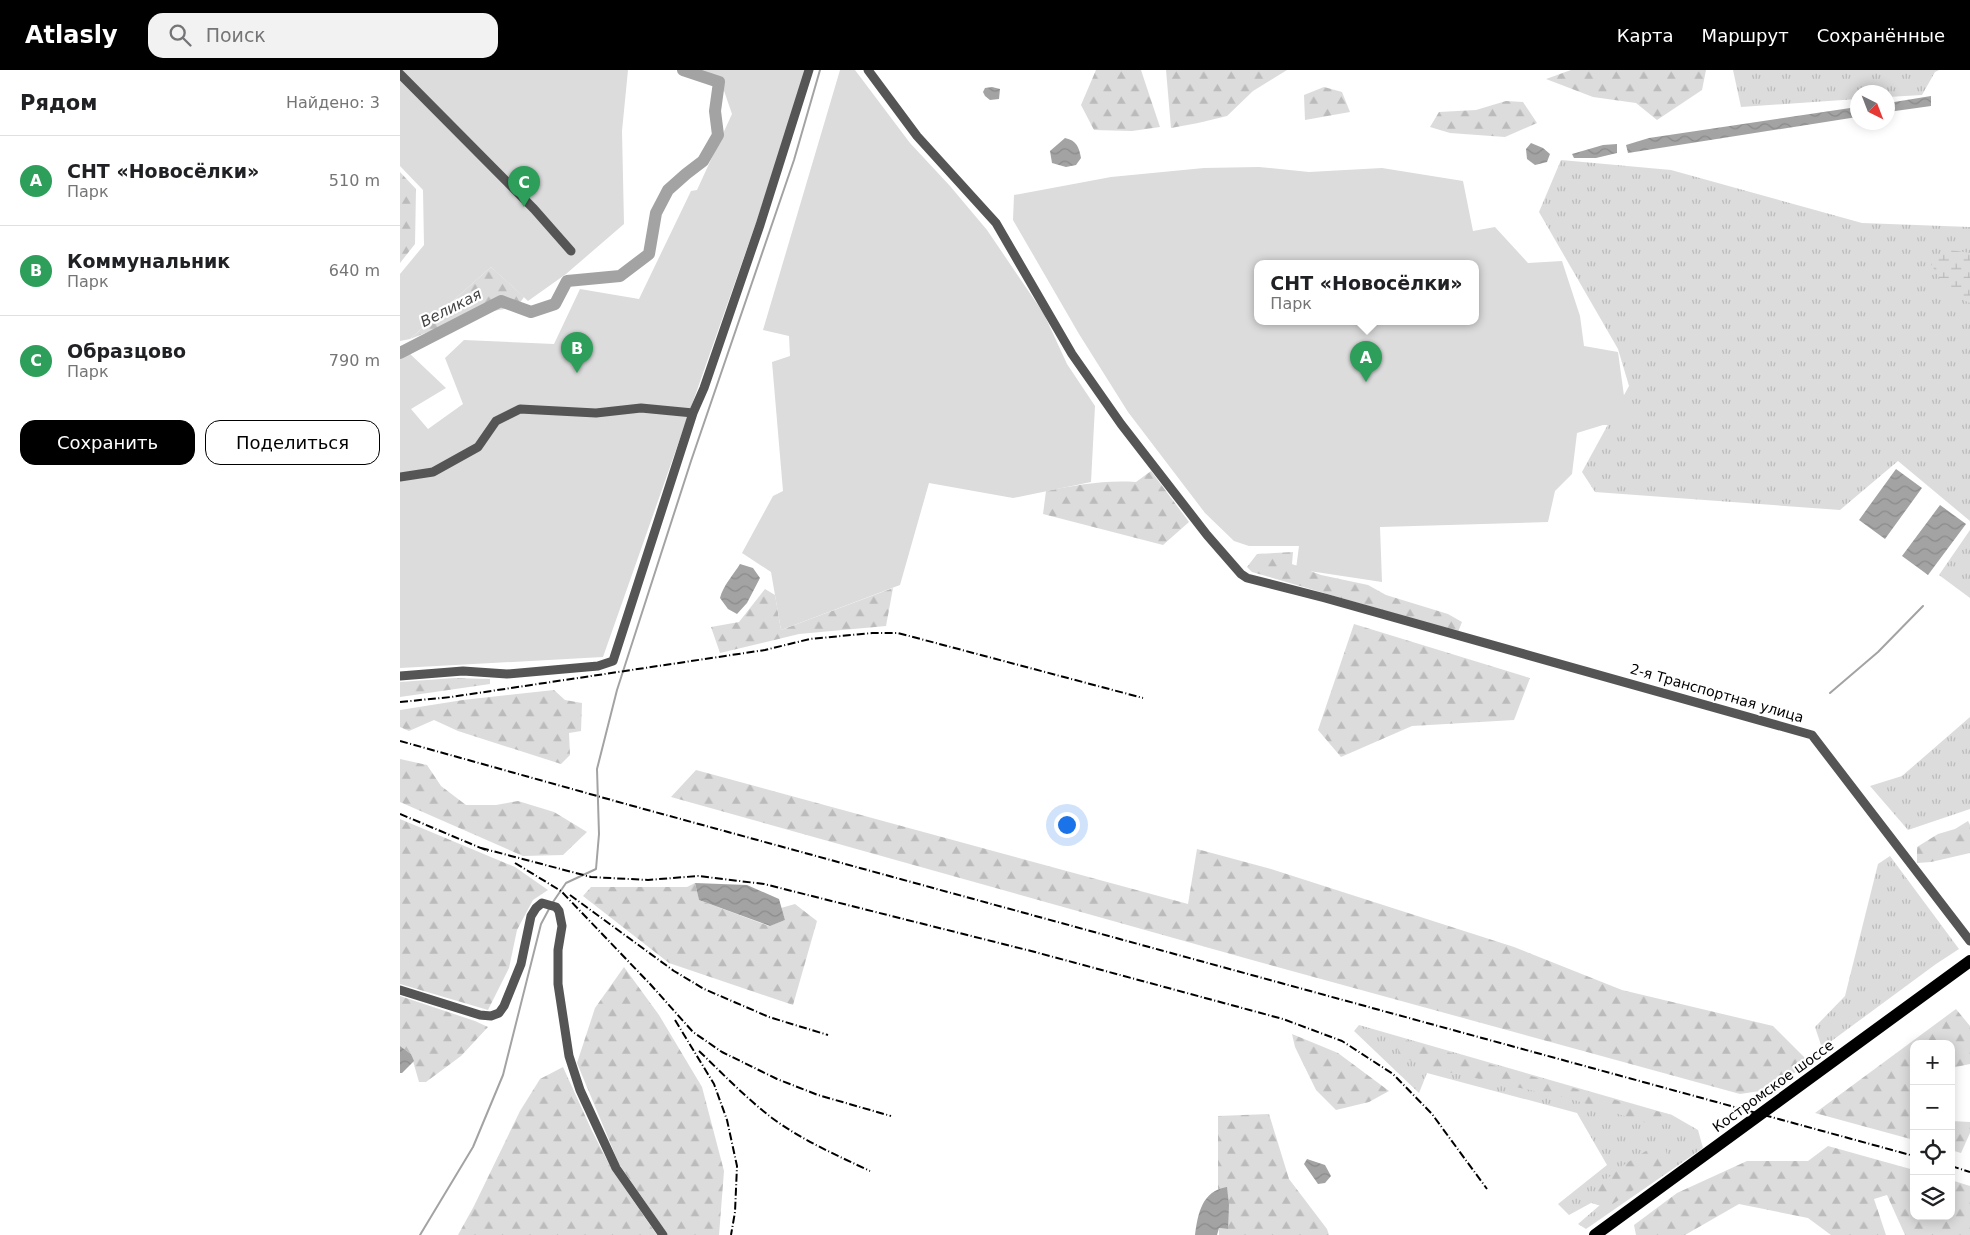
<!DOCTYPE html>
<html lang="ru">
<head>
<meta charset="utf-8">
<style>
	:root { --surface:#fff; --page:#f2f2f2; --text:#202124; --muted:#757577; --line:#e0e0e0; --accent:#000 }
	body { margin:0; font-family:"DejaVu Sans",sans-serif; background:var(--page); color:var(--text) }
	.controls { position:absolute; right:15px; bottom:15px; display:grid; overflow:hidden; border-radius:10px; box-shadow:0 2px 12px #0003 }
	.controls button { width:45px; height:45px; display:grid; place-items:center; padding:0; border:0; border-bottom:1px solid var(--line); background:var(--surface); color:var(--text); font:25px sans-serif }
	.compass { position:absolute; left:1450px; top:15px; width:45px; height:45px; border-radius:50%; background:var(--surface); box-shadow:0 2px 12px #0003; rotate:138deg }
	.you { position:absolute; left:666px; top:754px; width:18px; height:18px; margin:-12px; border:4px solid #fff; border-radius:50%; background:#1a73e8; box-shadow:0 0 0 8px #1a73e833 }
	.badge { display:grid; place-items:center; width:32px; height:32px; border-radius:50%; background:var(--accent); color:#fff; font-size:16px; font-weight:700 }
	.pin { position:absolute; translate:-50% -41px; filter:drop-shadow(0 1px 2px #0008) }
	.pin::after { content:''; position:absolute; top:26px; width:18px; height:15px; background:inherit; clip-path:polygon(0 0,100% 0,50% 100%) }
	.popup { position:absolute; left:854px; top:190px; width:225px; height:65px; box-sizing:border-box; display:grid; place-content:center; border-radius:10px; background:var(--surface); filter:drop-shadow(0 1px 4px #0005); font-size:16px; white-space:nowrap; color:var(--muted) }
	.popup b { font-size:19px; color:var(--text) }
	.popup::after { content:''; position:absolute; left:50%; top:100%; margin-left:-10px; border:10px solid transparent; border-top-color:var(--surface) }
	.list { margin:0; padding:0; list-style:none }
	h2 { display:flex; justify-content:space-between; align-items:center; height:65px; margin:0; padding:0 20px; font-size:21px }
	h2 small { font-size:16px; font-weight:400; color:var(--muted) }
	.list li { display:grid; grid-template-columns:32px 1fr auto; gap:15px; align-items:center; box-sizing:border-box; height:90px; padding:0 20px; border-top:1px solid var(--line) }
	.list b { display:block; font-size:19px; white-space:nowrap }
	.list p { margin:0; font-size:16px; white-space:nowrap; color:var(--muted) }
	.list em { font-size:16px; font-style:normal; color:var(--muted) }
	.actions { display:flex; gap:10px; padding:15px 20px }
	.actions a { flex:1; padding:11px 0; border:1px solid var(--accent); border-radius:15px; text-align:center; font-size:18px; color:var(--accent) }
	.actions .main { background:var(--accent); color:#fff }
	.icon { flex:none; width:28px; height:28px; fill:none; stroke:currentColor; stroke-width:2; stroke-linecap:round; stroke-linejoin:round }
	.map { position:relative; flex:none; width:1570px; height:1165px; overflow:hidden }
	header { display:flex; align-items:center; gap:30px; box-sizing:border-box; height:70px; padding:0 25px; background:var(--accent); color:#fff }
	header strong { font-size:24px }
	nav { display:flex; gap:28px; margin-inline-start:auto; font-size:18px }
	.search { width:350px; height:45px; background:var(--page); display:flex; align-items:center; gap:12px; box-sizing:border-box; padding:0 18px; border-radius:15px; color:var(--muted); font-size:19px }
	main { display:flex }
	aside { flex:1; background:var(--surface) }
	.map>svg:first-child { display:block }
</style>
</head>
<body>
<header>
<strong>Atlasly</strong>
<div class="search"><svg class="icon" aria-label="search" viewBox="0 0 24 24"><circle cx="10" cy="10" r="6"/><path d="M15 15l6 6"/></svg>Поиск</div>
<nav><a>Карта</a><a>Маршрут</a><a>Сохранённые</a></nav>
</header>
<main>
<aside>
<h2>Рядом<small>Найдено: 3</small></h2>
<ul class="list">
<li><span class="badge" style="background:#2e9e5b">A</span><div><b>СНТ «Новосёлки»</b><p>Парк</p></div><em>510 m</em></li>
<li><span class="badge" style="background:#2e9e5b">B</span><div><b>Коммунальник</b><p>Парк</p></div><em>640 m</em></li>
<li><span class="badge" style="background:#2e9e5b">C</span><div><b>Образцово</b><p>Парк</p></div><em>790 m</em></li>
</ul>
<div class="actions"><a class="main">Сохранить</a><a>Поделиться</a></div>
</aside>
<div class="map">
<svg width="1570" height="1165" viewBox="0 0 1570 1165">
	<defs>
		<pattern id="grass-tufts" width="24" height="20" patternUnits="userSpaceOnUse" patternTransform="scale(1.25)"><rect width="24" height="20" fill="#dcdcdc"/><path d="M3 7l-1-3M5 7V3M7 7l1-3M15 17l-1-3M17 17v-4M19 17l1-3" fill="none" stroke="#bbb"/></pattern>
		<pattern id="forest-firs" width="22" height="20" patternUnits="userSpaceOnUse" patternTransform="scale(1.25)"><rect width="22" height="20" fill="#dcdcdc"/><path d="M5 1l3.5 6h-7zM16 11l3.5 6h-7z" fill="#bbb"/></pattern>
		<pattern id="wetland-marsh" width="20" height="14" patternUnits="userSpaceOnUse" patternTransform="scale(1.25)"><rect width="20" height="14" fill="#dcdcdc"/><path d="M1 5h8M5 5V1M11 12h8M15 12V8" fill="none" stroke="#bbb"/></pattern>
		<pattern id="water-waves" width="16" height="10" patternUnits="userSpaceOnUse" patternTransform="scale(1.25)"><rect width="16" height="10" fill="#a3a3a3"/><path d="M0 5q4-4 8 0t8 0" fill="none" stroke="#8b8b8b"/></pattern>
	</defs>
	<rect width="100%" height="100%" fill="#fff"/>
	<path fill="url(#grass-tufts)" d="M 1333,0 L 1539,0 L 1535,2 L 1522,25 L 1488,27 L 1488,22 L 1458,22 L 1457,29 L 1341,37 Z
		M 1161,90 L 1271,100 L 1462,153 L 1570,157 L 1570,451 L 1498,391 L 1440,440 L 1195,422 L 1182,402 L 1229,316 L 1218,279 L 1139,142 Z
		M 1570,460 L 1570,528 L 1539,505 Z
		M 1570,647 L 1570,739 L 1508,760 L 1470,716 L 1502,706 Z
		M 1490,786 L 1559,879 L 1536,894 L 1422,978 L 1415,957 L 1445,926 L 1478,794 Z
		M 959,955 L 1272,1045 L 1298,1060 L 1303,1078 L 1186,1159 L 1178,1154 L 1200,1135 L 1191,1133 L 1169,1145 L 1158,1134 L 1207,1095 L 1177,1043 L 1027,1003 L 1019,1023 L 954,961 Z"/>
	<path fill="url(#forest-firs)" d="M 696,0 L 741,0 L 760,57 L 732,61 L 694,60 L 681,35 Z
		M 766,0 L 887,0 L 853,21 L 827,46 L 798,53 L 771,58 Z
		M 1171,0 L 1306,0 L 1302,20 L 1257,50 L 1236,33 L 1193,27 L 1146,9 Z
		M 924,17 L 942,22 L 950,42 L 905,50 L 904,25 Z
		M 1106,31 L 1123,32 L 1137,53 L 1105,67 L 1050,63 L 1030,57 L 1039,42 L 1076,40 Z
		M 0,102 L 16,119 L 15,174 L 0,193 Z
		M 91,197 L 124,227 L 117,237 C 80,241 45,255 10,269 Z
		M 751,401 L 789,452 L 763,475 L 643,444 L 646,421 C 679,415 702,410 736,412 Z
		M 893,482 L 892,494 L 921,505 L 968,515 L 986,525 L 1048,544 L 1062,552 L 1058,562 L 852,502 L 847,497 L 857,484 Z
		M 493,518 L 486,556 L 399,564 L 320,583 L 311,557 L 339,552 L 365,519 L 375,525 L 381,560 Z
		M 954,554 L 1130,608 L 1114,650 L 1012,656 L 941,687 L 918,660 Z
		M 54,608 L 90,609 L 90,614 L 0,627 L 0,612 Z
		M 154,620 L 165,630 L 182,633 L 181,661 L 169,663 L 170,685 L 161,694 L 58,661 L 34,650 L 9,661 L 0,657 L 0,640 L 63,630 Z
		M 0,689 L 27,695 L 41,716 L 66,735 L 96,735 L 118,731 L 154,742 L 187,762 L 163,785 L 123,786 L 0,732 Z
		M 296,700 L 788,834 L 797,779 L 871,799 L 1114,877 L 1222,920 L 1373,956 L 1409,992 L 1373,1019 L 1340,1024 L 852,890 L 271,727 Z
		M 0,749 L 115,797 L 148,820 L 133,830 L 117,860 L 109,898 L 88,940 L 0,914 Z
		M 1568,751 L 1570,755 L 1570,783 L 1531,792 L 1517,793 L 1517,777 L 1538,764 L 1555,759 Z
		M 295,813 L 299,830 L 369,856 L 385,850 L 381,838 L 395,834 L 417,851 L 393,935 L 269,893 L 183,826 L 191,817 L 287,817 Z
		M 224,897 L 259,945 L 302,1017 L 324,1101 L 319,1165 L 268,1165 L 219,1094 L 177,993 L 195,938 Z
		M 0,926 L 75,951 L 88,957 L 61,986 L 26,1012 L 19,1012 L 11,984 L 0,976 Z
		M 1556,939 L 1570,956 L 1570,994 L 1551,998 L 1551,974 L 1514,974 L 1514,1070 L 1415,1043 Z
		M 892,964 L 938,983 L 989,1021 L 969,1032 L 936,1040 L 916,1020 L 895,977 Z
		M 994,967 L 1240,1037 L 1272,1045 L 1259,1057 L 1171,1029 L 1043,1001 L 1000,987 Z
		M 163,997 L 192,1061 L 212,1100 L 257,1165 L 58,1165 L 74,1136 L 120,1041 L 140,1009 Z
		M 869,1044 L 889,1109 L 927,1159 L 929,1165 L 819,1165 L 819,1158 L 828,1159 L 827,1118 L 818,1119 L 818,1046 Z
		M 1551,1051 L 1570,1052 L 1570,1063 L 1561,1083 L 1551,1080 Z
		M 1428,1076 L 1514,1100 L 1514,1146 L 1551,1146 L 1551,1110 L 1570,1116 L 1570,1165 L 1505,1165 L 1487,1125 L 1474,1129 L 1486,1165 L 1431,1165 L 1408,1148 L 1339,1134 L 1285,1165 L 1236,1165 L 1234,1155 L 1277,1123 L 1347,1091 L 1408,1091 Z
		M 1265,1078 L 1270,1095 L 1207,1138 L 1192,1133 L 1199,1115 L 1225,1094 L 1249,1079 Z"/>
	<path fill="url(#wetland-marsh)" d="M 1544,179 L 1570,183 L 1570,233 L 1548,223 L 1531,194 Z"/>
	<path fill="#dcdcdc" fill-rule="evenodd" d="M 0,0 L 228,0 L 222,61 L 224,154 L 166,204 L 128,231 L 91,197 L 10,269 L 0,271 L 0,204 L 24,175 L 23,120 L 0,96 Z
		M 281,0 L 406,0 L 358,147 L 203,587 L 0,598 L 0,286 L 8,282 L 46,318 L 11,339 L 28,359 L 63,334 L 45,288 L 64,270 L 154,274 L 180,219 L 239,229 L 291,121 L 297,120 L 332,44 L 322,15 Z
		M 440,0 L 455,0 L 510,73 L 550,116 L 587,160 L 644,244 L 667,294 L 695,336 L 691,412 L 613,428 L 529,413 L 500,515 L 381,560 L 371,502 L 342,483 L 373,426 L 383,421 L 372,292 L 390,286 L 389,266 L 363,260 Z
		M 859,97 L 909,102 L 982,98 L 1063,111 L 1073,161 L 1095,157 L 1128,193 L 1162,191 L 1180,246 L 1184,276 L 1218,282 L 1228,355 L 1203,355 L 1177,363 L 1172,404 L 1155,421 L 1148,452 L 980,457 L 982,512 L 896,499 L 899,476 L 849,476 L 834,471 L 805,443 L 728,342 L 679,264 L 613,150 L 614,125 L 711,107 L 804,98 ZM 857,193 L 1075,193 L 1075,251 L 857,251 Z"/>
	<path fill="url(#water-waves)" d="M 592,17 L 600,19 L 599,29 L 590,30 L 585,26 L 583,22 L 585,18 Z
		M 1531,26 L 1531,36 L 1488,42 L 1488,33 Z
		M 1457,37 L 1457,47 L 1228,83 L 1226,75 L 1249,68 Z
		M 665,68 C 677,71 679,77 681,88 L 676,95 L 666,97 L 652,93 L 650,81 Z
		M 1131,73 L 1143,78 L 1150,84 L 1147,92 L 1135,95 L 1127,89 L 1126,79 Z
		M 1217,74 L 1217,83 L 1196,88 L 1174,88 L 1172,84 L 1203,75 Z
		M 1496,399 L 1522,418 L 1485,469 L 1459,450 Z
		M 1540,435 L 1566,454 L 1528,505 L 1502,486 Z
		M 340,494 L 353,498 L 360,508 L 347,533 L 337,544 L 328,539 L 320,528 C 323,516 333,505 340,494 Z
		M 295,813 L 347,815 L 379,829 L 385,850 L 370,856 L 299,830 Z
		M 0,976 L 11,984 L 14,991 L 2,1003 L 0,1003 Z
		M 907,1089 L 925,1095 L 931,1106 L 925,1113 L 918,1114 L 904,1094 Z
		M 827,1117 L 829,1135 L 828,1159 L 819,1158 L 817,1165 L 795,1165 C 798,1143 802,1121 827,1117 Z"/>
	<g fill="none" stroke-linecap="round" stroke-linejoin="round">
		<path stroke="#a3a3a3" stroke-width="2" d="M 1430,623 L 1478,582 L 1523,536
			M 153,832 L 166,813 L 196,799 L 199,764 L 197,699 L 217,620 L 291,391 L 394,90 L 420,0
			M 20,1165 L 73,1077 L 103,1005 L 141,854 L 149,839"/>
		<path stroke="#a3a3a3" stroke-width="12" d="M 0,283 L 101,231 L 131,242 L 155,234 L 167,211 L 220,206 L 249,184 L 256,143 L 268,120 L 286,104 L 303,91 L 318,65 L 315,41 L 319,12 L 283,0"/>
		<path stroke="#555" stroke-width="9" d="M 468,0 L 517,66 L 596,153 L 672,284 L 721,354 L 807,465 L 841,504 L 847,508 L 925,528 L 1412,665 L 1570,871
			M 0,4 L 134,139 L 171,181
			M 0,407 L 33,402 L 78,377 L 96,351 L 120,339 L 196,343 L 241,338 L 293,343
			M 0,606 L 63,601 L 107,604 L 198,596 L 213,591 L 293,343 L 304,318 L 360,155 L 409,0
			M 0,920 L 80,945 L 91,946 L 99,943 L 104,936 L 121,894 L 131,846 L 136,838 L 142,833 L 156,837 L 159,841 L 162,856 L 158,880 L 158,914 L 169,986 L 180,1020 L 216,1098 L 263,1165"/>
		<path stroke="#000" stroke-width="12" d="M 1195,1165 L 1570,891"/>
		<path stroke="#000" stroke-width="2" stroke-dasharray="8 2.5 1 2.5" stroke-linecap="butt" d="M 0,632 L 51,627 L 365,580 L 410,569 L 472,563 L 498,563 L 743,628
			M 0,671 L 233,736 L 1514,1086
			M 0,744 L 88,781
			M 81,778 L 191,807 L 248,810 L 298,806 L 364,814 L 635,882 L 883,949 L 942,971 L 993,1004 L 1032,1044 L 1087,1119
			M 115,793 L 161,821 L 251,915 L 293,962 L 322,982 L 377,1009 L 418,1025 L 491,1046
			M 170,825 L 274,901 L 304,919 L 369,947 L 428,965
			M 275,950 L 314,1014 L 327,1050 L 337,1096 L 335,1142 L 331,1165
			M 299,981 C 323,1004 346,1028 372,1048 C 402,1070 436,1085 470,1101
			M 1551,1096 L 1570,1102"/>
	</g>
	<g text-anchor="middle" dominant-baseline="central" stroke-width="4.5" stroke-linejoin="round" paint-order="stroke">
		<g font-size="14" fill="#000" stroke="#fff">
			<text transform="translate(1317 623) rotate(16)">2-я Транспортная улица</text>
			<text transform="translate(1373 1016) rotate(-36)">Костромское шоссе</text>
		</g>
		<g font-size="15" font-style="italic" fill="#444" stroke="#fff">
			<text transform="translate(51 238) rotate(-27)">Великая</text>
		</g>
	</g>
</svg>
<div class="controls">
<button>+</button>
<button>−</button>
<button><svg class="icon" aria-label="locate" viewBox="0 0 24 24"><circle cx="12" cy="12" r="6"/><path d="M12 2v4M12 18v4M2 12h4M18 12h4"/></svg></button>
<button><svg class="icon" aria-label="layers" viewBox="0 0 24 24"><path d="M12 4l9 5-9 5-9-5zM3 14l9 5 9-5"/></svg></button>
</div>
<svg class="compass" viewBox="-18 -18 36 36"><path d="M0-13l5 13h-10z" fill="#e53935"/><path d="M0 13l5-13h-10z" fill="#757577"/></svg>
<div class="you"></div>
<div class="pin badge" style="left:966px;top:312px;background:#2e9e5b">A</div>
<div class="popup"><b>СНТ «Новосёлки»</b>Парк</div>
<div class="pin badge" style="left:177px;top:303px;background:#2e9e5b">B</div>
<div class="pin badge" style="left:124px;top:137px;background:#2e9e5b">C</div>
</div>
</main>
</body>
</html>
